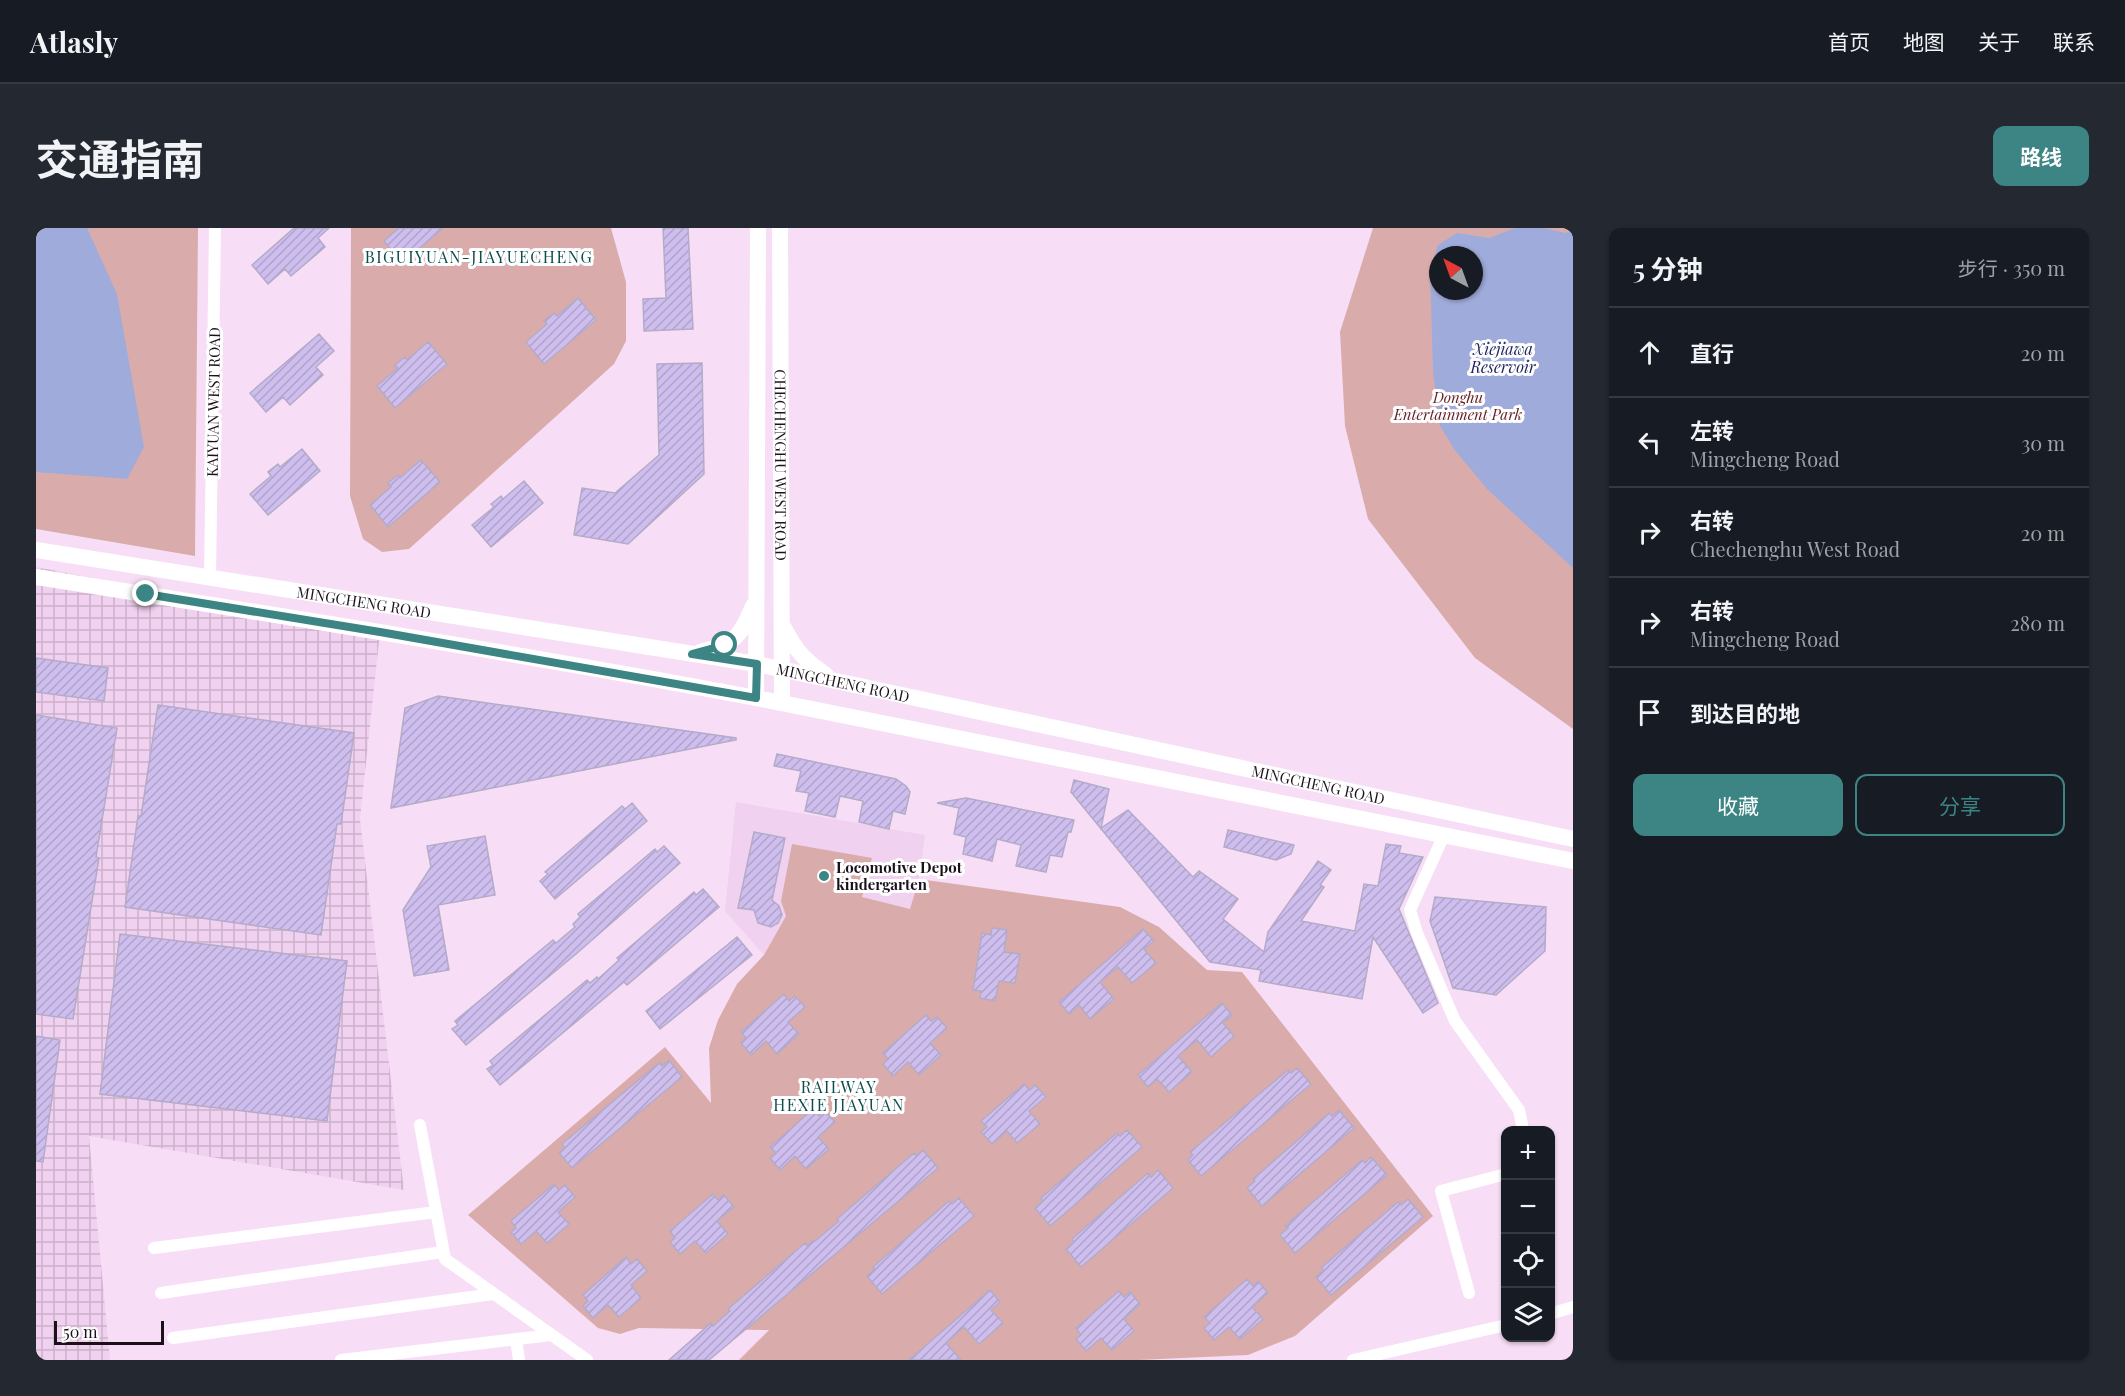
<!DOCTYPE html>
<html lang="zh">
<head>
<meta charset="utf-8">
<style>
	:root { --surface:#171b24; --page:#242831; --text:#f1f3f6; --muted:#9ea1a6; --line:#363941; --accent:#3d8584 }
	body { margin:0; font-family:"Playfair Display","Noto Sans SC",serif; background:var(--page); color:var(--text) }
	.controls { position:absolute; right:18px; bottom:18px; display:grid; overflow:hidden; border-radius:12px; box-shadow:0 2px 4px #0004 }
	.controls button { width:54px; height:54px; display:grid; place-items:center; padding:0; border:0; border-bottom:2px solid var(--line); background:var(--surface); color:var(--text); font:30px sans-serif }
	.compass { position:absolute; left:1393px; top:18px; width:54px; height:54px; border-radius:50%; background:var(--surface); box-shadow:0 2px 4px #0004; rotate:319deg }
	.scale { position:absolute; left:18px; bottom:15px; width:110px; box-sizing:border-box; padding-left:6px; border:3px solid #1a111a; border-top:0; font-size:16px; line-height:21px; white-space:nowrap; color:#1a111a; -webkit-text-stroke:4px #fff; paint-order:stroke }
	.stop { position:absolute; width:18px; height:18px; margin:-14px; border:4px solid #3d8584; border-radius:50%; background:#fff }
	.stop.end { background:#3d8584; border-color:#fff; box-shadow:0 2px 6px #0008 }
	.list { margin:0; padding:0; list-style:none }
	h2 { display:flex; justify-content:space-between; align-items:center; height:78px; margin:0; padding:0 24px; font-size:26px }
	h2 small { font-size:20px; font-weight:400; color:var(--muted) }
	.list li { display:grid; grid-template-columns:39px 1fr auto; gap:18px; align-items:center; box-sizing:border-box; height:90px; padding:0 24px; border-top:2px solid var(--line) }
	.list b { display:block; font-size:22px; white-space:nowrap }
	.list p { margin:0; font-size:20px; white-space:nowrap; color:var(--muted) }
	.list em { font-size:20px; font-style:normal; color:var(--muted) }
	.actions { display:flex; gap:12px; padding:18px 24px }
	.actions a { flex:1; padding:14px 0; border:2px solid var(--accent); border-radius:12px; text-align:center; font-size:21px; color:var(--accent) }
	.actions .main { background:var(--accent); color:#fff }
	.icon { flex:none; width:33px; height:33px; fill:none; stroke:currentColor; stroke-width:2; stroke-linecap:round; stroke-linejoin:round }
	.map { position:relative; flex:none; width:1537px; height:1132px; overflow:hidden; border-radius:12px }
	header { display:flex; align-items:center; gap:36px; box-sizing:border-box; height:84px; padding:0 30px; background:var(--surface); border-bottom:2px solid var(--line) }
	header strong { font-size:28px }
	nav { display:flex; gap:33px; margin-inline-start:auto; font-size:21px }
	.intro { display:flex; align-items:center; justify-content:space-between; box-sizing:border-box; height:144px; padding:0 36px }
	h1 { margin:0; font-size:42px }
	.button { padding:15px 27px; border-radius:12px; background:var(--accent); color:#fff; font-size:21px; font-weight:700 }
	main { display:flex; gap:36px; padding:0 36px }
	aside { flex:1; background:var(--surface); border-radius:12px; box-shadow:0 2px 4px #0004 }
	.map>svg:first-child { display:block }
</style>
</head>
<body>
<header>
<strong>Atlasly</strong>
<nav><a>首页</a><a>地图</a><a>关于</a><a>联系</a></nav>
</header>
<div class="intro"><h1>交通指南</h1><a class="button">路线</a></div>
<main>
<div class="map">
<svg width="1537" height="1132" viewBox="0 0 1537 1132">
	<defs>
		<pattern id="industrial-grid" width="8" height="8" patternUnits="userSpaceOnUse" patternTransform="scale(1.5)"><rect width="8" height="8" fill="#f0d1ef"/><path d="M0 4h8M4 0v8" fill="none" stroke="#cdb2cc"/></pattern>
		<pattern id="building-hatch" width="6" height="6" patternUnits="userSpaceOnUse" patternTransform="scale(1.5)"><rect width="6" height="6" fill="#cebeee"/><path d="M-1 1l2-2M0 6l6-6M5 7l2-2" fill="none" stroke="#b0a2cc"/></pattern>
	</defs>
	<rect width="100%" height="100%" fill="#f7def6"/>
	<path fill="#f0d1ef" d="M 700,574 L 889,607 L 883,651 L 874,682 L 803,663 L 750,688 L 728,727 L 689,683 Z"/>
	<path fill="url(#industrial-grid)" d="M 0,339 L 344,404 L 324,591 L 368,962 L 53,908 L 74,1132 L 0,1132 Z"/>
	<path fill="#d9acab" fill-rule="evenodd" d="M 0,0 L 162,0 L 159,328 L 0,301 Z
		M 315,0 L 575,0 L 590,54 L 590,113 L 578,136 L 373,321 L 346,324 L 327,311 L 314,268 Z
		M 1337,0 L 1537,0 L 1537,501 L 1439,430 L 1332,291 L 1309,198 L 1304,104 ZM 1402,27 L 1438,27 L 1438,63 L 1402,63 Z
		M 756,616 L 836,630 L 826,669 L 874,681 L 883,651 L 1084,679 L 1123,699 L 1171,742 L 1206,744 L 1397,988 L 1259,1108 L 1212,1127 L 1103,1132 L 703,1132 L 733,1102 L 603,1100 L 584,1106 L 562,1100 L 432,987 L 629,819 L 675,875 L 673,820 L 682,792 L 701,756 L 728,727 L 750,688 L 745,673 Z"/>
	<path fill="#9fabda" fill-rule="evenodd" d="M 0,0 L 51,0 L 81,66 L 108,219 L 91,251 L 0,244 Z
		M 1479,0 L 1508,0 L 1529,5 L 1537,3 L 1537,340 L 1452,262 L 1418,221 L 1403,196 L 1397,143 L 1394,42 L 1402,17 L 1421,5 L 1453,10 ZM 1402,27 L 1438,27 L 1438,63 L 1402,63 Z"/>
	<path fill="url(#building-hatch)" stroke="#b4abc8" stroke-width="1.5" d="M 258,0 L 293,0 L 282,10 L 289,19 L 255,48 L 249,41 L 232,56 L 216,37 Z
		M 363,0 L 407,0 L 366,35 L 348,13 Z
		M 627,0 L 652,0 L 657,101 L 608,103 L 607,71 L 630,70 Z
		M 542,70 L 560,92 L 508,136 L 490,114 L 511,96 L 508,93 L 518,85 L 521,88 Z
		M 283,106 L 298,123 L 280,139 L 287,147 L 254,177 L 247,169 L 230,184 L 214,165 Z
		M 392,114 L 411,136 L 359,180 L 341,158 L 362,140 L 359,137 L 369,129 L 371,132 Z
		M 666,135 L 668,246 L 592,316 L 538,307 L 546,260 L 579,265 L 623,227 L 621,136 Z
		M 266,221 L 284,243 L 232,287 L 214,266 L 235,248 L 232,244 L 242,236 L 244,239 Z
		M 385,232 L 404,254 L 352,299 L 334,277 L 355,259 L 352,255 L 362,247 L 364,250 Z
		M 488,253 L 507,275 L 455,319 L 436,297 L 458,279 L 455,276 L 465,268 L 467,271 Z
		M 0,430 L 72,440 L 68,473 L 0,464 Z
		M 402,468 L 700,510 L 700,512 L 355,580 L 369,480 Z
		M 122,477 L 318,505 L 305,596 L 301,596 L 285,707 L 89,679 L 102,588 L 105,588 Z
		M 0,487 L 81,500 L 60,629 L 63,630 L 37,791 L 0,786 Z
		M 741,526 L 860,551 L 870,558 L 874,564 L 869,586 L 857,583 L 853,601 L 823,594 L 827,573 L 804,568 L 799,589 L 769,583 L 773,565 L 760,563 L 765,543 L 738,538 Z
		M 1038,552 L 1073,561 L 1065,600 L 1092,582 L 1157,649 L 1163,643 L 1202,671 L 1187,691 L 1228,724 L 1232,704 L 1282,633 L 1295,642 L 1284,657 L 1288,659 L 1265,693 L 1319,703 L 1328,656 L 1342,658 L 1350,616 L 1365,618 L 1363,625 L 1387,629 L 1363,681 L 1402,775 L 1387,785 L 1337,709 L 1326,771 L 1223,753 L 1225,742 L 1174,734 L 1035,564 Z
		M 930,570 L 1038,592 L 1035,604 L 1032,604 L 1026,629 L 1014,627 L 1010,644 L 980,638 L 985,617 L 961,611 L 956,633 L 927,626 L 930,609 L 918,606 L 923,580 L 901,575 Z
		M 596,575 L 611,593 L 519,671 L 504,653 L 512,646 L 509,644 L 586,578 L 589,581 Z
		M 1192,602 L 1258,617 L 1255,626 L 1240,632 L 1188,619 Z
		M 718,604 L 749,610 L 736,672 L 743,678 L 746,687 L 742,695 L 735,699 L 722,695 L 718,682 L 702,680 Z
		M 449,608 L 459,667 L 402,677 L 413,742 L 378,748 L 367,682 L 395,639 L 391,618 Z
		M 628,618 L 644,635 L 540,726 L 430,817 L 416,801 L 422,797 L 419,793 L 517,712 L 520,715 L 539,699 L 537,696 L 544,689 L 542,686 L 619,621 L 621,624 Z
		M 667,661 L 683,679 L 591,757 L 588,754 L 464,857 L 451,841 L 457,837 L 454,833 L 551,752 L 554,755 L 561,749 L 562,751 L 583,732 L 581,730 L 658,664 L 660,667 Z
		M 1399,669 L 1510,679 L 1509,723 L 1460,767 L 1417,760 L 1394,693 Z
		M 956,700 L 971,702 L 968,724 L 984,726 L 979,755 L 963,753 L 959,773 L 944,770 L 945,763 L 937,762 L 946,705 L 955,707 Z
		M 1107,701 L 1118,713 L 1108,721 L 1120,735 L 1096,755 L 1082,739 L 1064,754 L 1078,771 L 1054,791 L 1043,777 L 1033,786 L 1023,774 Z
		M 84,706 L 311,733 L 291,893 L 64,866 Z
		M 701,709 L 716,727 L 624,801 L 610,783 Z
		M 748,766 L 753,773 L 759,768 L 769,779 L 752,794 L 763,806 L 741,826 L 730,813 L 715,827 L 705,815 L 710,810 L 705,804 Z
		M 1186,775 L 1196,787 L 1187,795 L 1198,808 L 1175,829 L 1161,812 L 1142,828 L 1156,844 L 1133,864 L 1121,851 L 1112,859 L 1102,847 Z
		M 890,787 L 895,793 L 901,789 L 911,800 L 894,815 L 905,827 L 883,847 L 872,834 L 857,848 L 847,836 L 852,831 L 847,825 Z
		M 0,808 L 24,812 L 7,934 L 0,933 Z
		M 633,832 L 646,849 L 536,940 L 523,925 L 529,920 L 526,916 L 623,835 L 626,838 Z
		M 1261,840 L 1275,856 L 1165,948 L 1152,932 L 1157,927 L 1154,924 L 1252,842 L 1255,845 Z
		M 988,856 L 994,862 L 999,857 L 1010,869 L 993,883 L 1004,896 L 981,915 L 971,903 L 956,916 L 945,904 L 951,899 L 945,893 Z
		M 777,881 L 783,888 L 788,883 L 799,894 L 782,909 L 793,921 L 770,941 L 759,928 L 744,942 L 734,930 L 740,925 L 734,919 Z
		M 1303,882 L 1318,900 L 1226,978 L 1211,960 L 1219,953 L 1217,951 L 1293,885 L 1296,888 Z
		M 1091,902 L 1106,919 L 1014,998 L 999,980 L 1007,973 L 1005,970 L 1081,905 L 1084,908 Z
		M 887,922 L 902,940 L 673,1132 L 633,1132 L 675,1095 L 677,1098 L 686,1090 L 694,1083 L 692,1081 L 769,1015 L 771,1018 L 778,1012 L 779,1013 L 803,993 L 801,991 L 878,925 L 880,928 Z
		M 1335,929 L 1351,947 L 1259,1025 L 1244,1007 L 1252,1000 L 1249,998 L 1326,932 L 1329,935 Z
		M 1122,942 L 1137,960 L 1045,1039 L 1030,1021 L 1038,1014 L 1036,1011 L 1112,945 L 1115,949 Z
		M 518,956 L 523,962 L 529,957 L 539,969 L 522,984 L 533,996 L 511,1015 L 500,1003 L 485,1016 L 475,1004 L 480,1000 L 475,993 Z
		M 677,966 L 682,972 L 688,967 L 698,979 L 681,993 L 692,1006 L 670,1025 L 659,1013 L 644,1026 L 634,1014 L 639,1010 L 634,1003 Z
		M 923,970 L 938,988 L 846,1066 L 831,1048 L 839,1041 L 837,1039 L 913,973 L 916,976 Z
		M 1372,971 L 1387,989 L 1295,1067 L 1280,1049 L 1288,1042 L 1285,1040 L 1362,974 L 1365,977 Z
		M 590,1029 L 595,1036 L 601,1031 L 611,1043 L 595,1057 L 605,1070 L 583,1089 L 572,1077 L 557,1090 L 547,1078 L 552,1073 L 547,1067 Z
		M 1211,1051 L 1217,1058 L 1222,1053 L 1232,1065 L 1216,1079 L 1227,1091 L 1204,1111 L 1193,1099 L 1178,1112 L 1168,1100 L 1174,1095 L 1168,1089 Z
		M 954,1062 L 964,1074 L 955,1082 L 967,1095 L 943,1116 L 928,1099 L 910,1115 L 925,1132 L 873,1132 Z
		M 1083,1063 L 1088,1069 L 1094,1064 L 1104,1076 L 1088,1091 L 1098,1103 L 1076,1122 L 1065,1110 L 1050,1123 L 1040,1111 L 1045,1107 L 1040,1100 Z"/>
	<g fill="none" stroke-linecap="round" stroke-linejoin="round">
		<path stroke="#fff" stroke-width="12" d="M 174,349 L 179,0
			M 1408,607 L 1374,682 L 1381,705 L 1419,793 L 1483,882 L 1487,902
			M 384,897 L 409,1031 L 551,1132
			M 118,1020 L 400,984
			M 125,1065 L 407,1024
			M 1433,1065 L 1405,963 L 1470,946
			M 1514,1086 L 1537,1079
			M 137,1110 L 457,1066
			M 480,1111 L 483,1132
			M 305,1132 L 515,1107
			M 1317,1132 L 1470,1097"/>
		<g stroke="#fff" stroke-width="16">
			<path id="s1" d="M 744,0 L 746,475"/>
			<path id="s2" d="M 0,322 L 721,436 L 1537,611"/>
			<path d="M 0,349 C 240,387 481,425 720,470 C 993,522 1265,578 1537,633"/>
			<path d="M 748,400 C 761,424 767,431 790,447"/>
			<path d="M 664,424 C 699,415 703,411 717,378"/>
			<path d="M 720,470 L 722,0"/>
		</g>
	</g>
	<g fill="none" stroke-linecap="round" stroke-linejoin="round">
		<path stroke="#3d8584" stroke-width="8" d="M 110,366 L 344,404 L 720,470 L 721,436 L 656,426 L 689,417"/>
	</g>
	<circle fill="#3d8584" stroke="#fff" stroke-width="2" cx="788" cy="648" r="6"/>
	<g text-anchor="middle" dominant-baseline="central" stroke-width="6" stroke-linejoin="round" paint-order="stroke">
		<g font-size="15" font-style="italic" fill="#652025" stroke="#fff">
			<text x="1422" y="169">Donghu<tspan x="1422" dy="17">Entertainment Park</tspan></text>
		</g>
		<g font-size="15" fill="#1a111a" stroke="#fff">
			<text transform="translate(177 174) rotate(-89)">KAIYUAN WEST ROAD</text>
			<text stroke="none"><textPath href="#s1" startOffset="237">CHECHENGHU WEST ROAD</textPath></text>
			<text stroke="none"><textPath href="#s2" startOffset="332">MINGCHENG ROAD</textPath></text>
			<text stroke="none"><textPath href="#s2" startOffset="818">MINGCHENG ROAD</textPath></text>
			<text stroke="none"><textPath href="#s2" startOffset="1304">MINGCHENG ROAD</textPath></text>
		</g>
		<g font-size="15" font-weight="bold" fill="#1a111a" stroke="#fff" text-anchor="start">
			<text x="800" y="639">Locomotive Depot<tspan x="800" dy="17">kindergarten</tspan></text>
		</g>
		<g font-size="16" letter-spacing="1.5" fill="#0d4c4c" stroke="#fff">
			<text x="443" y="28">BIGUIYUAN-JIAYUECHENG</text>
			<text x="803" y="858">RAILWAY<tspan x="803" dy="18">HEXIE JIAYUAN</tspan></text>
		</g>
		<g font-size="16" font-style="italic" fill="#20265e" stroke="#fff">
			<text x="1467" y="120">Xiejiawa<tspan x="1467" dy="18">Reservoir</tspan></text>
		</g>
	</g>
</svg>
<div class="controls">
<button>+</button>
<button>−</button>
<button><svg class="icon" aria-label="locate" viewBox="0 0 24 24"><circle cx="12" cy="12" r="6"/><path d="M12 2v4M12 18v4M2 12h4M18 12h4"/></svg></button>
<button><svg class="icon" aria-label="layers" viewBox="0 0 24 24"><path d="M12 4l9 5-9 5-9-5zM3 14l9 5 9-5"/></svg></button>
</div>
<svg class="compass" viewBox="-18 -18 36 36"><path d="M0-13l5 13h-10z" fill="#e53935"/><path d="M0 13l5-13h-10z" fill="#9ea1a6"/></svg>
<div class="scale">50 m</div>
<div class="stop" style="left:689px;top:417px"></div>
<div class="stop end" style="left:110px;top:366px"></div>
</div>
<aside>
<h2>5 分钟<small>步行 · 350 m</small></h2>
<ul class="list">
<li><svg class="icon" aria-label="ahead" viewBox="0 0 24 24"><path d="M12 20V5M6 11l6-6 6 6"/></svg><div><b>直行</b></div><em>20 m</em></li>
<li><svg class="icon" aria-label="left" viewBox="0 0 24 24"><path d="M17 20v-9H6M10 6l-5 5 5 5"/></svg><div><b>左转</b><p>Mingcheng Road</p></div><em>30 m</em></li>
<li><svg class="icon" aria-label="right" viewBox="0 0 24 24"><path d="M7 20v-9h11M14 6l5 5-5 5"/></svg><div><b>右转</b><p>Chechenghu West Road</p></div><em>20 m</em></li>
<li><svg class="icon" aria-label="right" viewBox="0 0 24 24"><path d="M7 20v-9h11M14 6l5 5-5 5"/></svg><div><b>右转</b><p>Mingcheng Road</p></div><em>280 m</em></li>
<li><svg class="icon" aria-label="arrive" viewBox="0 0 24 24"><path d="M6 21V4h12l-3 4 3 4H6"/></svg><div><b>到达目的地</b></div></li>
</ul>
<div class="actions"><a class="main">收藏</a><a>分享</a></div>
</aside>
</main>
</body>
</html>
